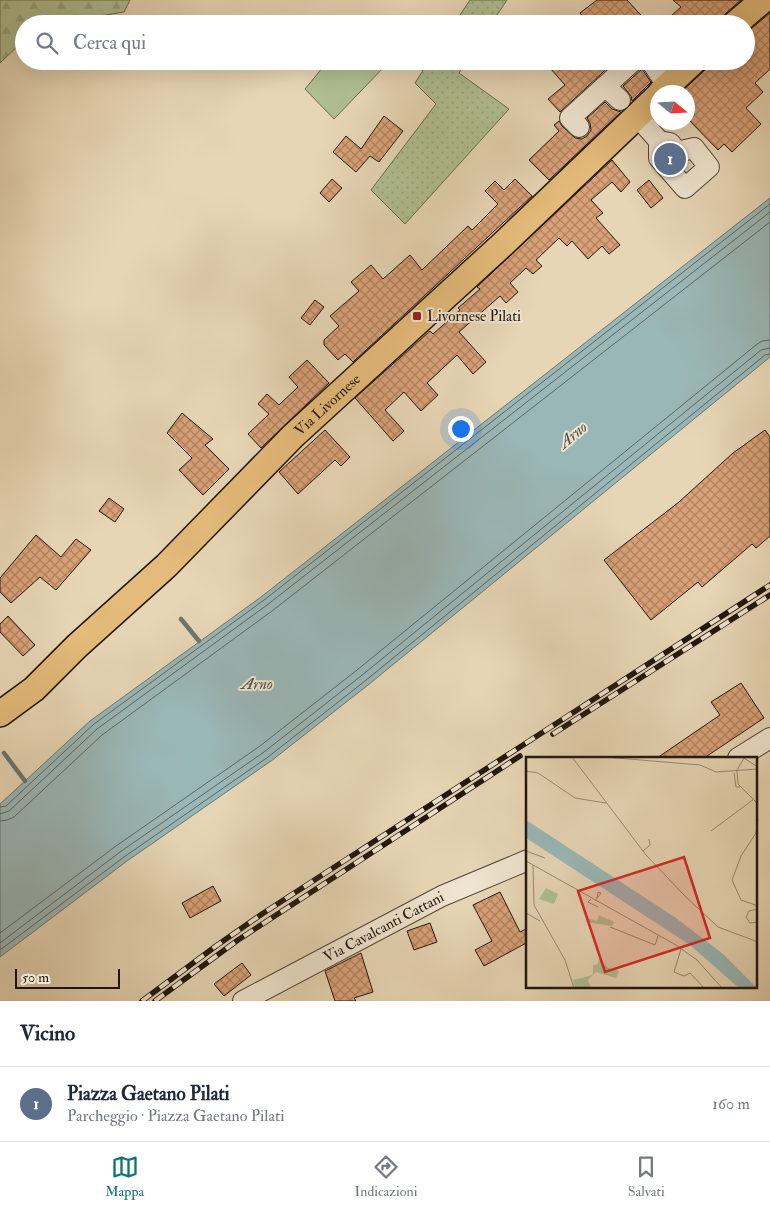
<!DOCTYPE html>
<html lang="it">
<head>
<meta charset="utf-8">
<style>
	:root { --surface:#fff; --page:#f6f6f7; --text:#1f2937; --muted:#747a83; --line:#e0e1e3; --accent:#0f766e }
	body { margin:0; font-family:"IM FELL Double Pica",serif; background:var(--page); color:var(--text) }
	.compass { position:absolute; left:650px; top:85px; width:45px; height:45px; border-radius:50%; background:var(--surface); box-shadow:0 5px 20px #0002; rotate:108deg }
	.scale { position:absolute; left:15px; bottom:12px; width:105px; box-sizing:border-box; padding-left:5px; border:2px solid #20160e; border-top:0; font-size:14px; line-height:18px; white-space:nowrap; color:#20160e; -webkit-text-stroke:4px #efe4cf; paint-order:stroke }
	.you { position:absolute; left:460px; top:428px; width:18px; height:18px; margin:-12px; border:4px solid #fff; border-radius:50%; background:#1a73e8; box-shadow:0 0 0 8px #1a73e833 }
	.badge { display:grid; place-items:center; width:32px; height:32px; border-radius:50%; background:var(--accent); color:#fff; font-size:16px; font-weight:700 }
	.pin { position:absolute; translate:-50% -50%; border:2px solid #fff; box-shadow:0 1px 5px #0006 }
	.list { margin:0; padding:0; list-style:none }
	h2 { display:flex; justify-content:space-between; align-items:center; height:65px; margin:0; padding:0 20px; font-size:21px }
	h2 small { font-size:16px; font-weight:400; color:var(--muted) }
	.list li { display:grid; grid-template-columns:32px 1fr auto; gap:15px; align-items:center; box-sizing:border-box; height:75px; padding:0 20px; border-top:1px solid var(--line) }
	.list b { display:block; font-size:19px; white-space:nowrap }
	.list p { margin:0; font-size:16px; white-space:nowrap; color:var(--muted) }
	.list em { font-size:16px; font-style:normal; color:var(--muted) }
	.icon { flex:none; width:28px; height:28px; fill:none; stroke:currentColor; stroke-width:2; stroke-linecap:round; stroke-linejoin:round }
	.map { position:relative; flex:none; width:770px; height:1001px; overflow:hidden }
	.search { position:absolute; background:var(--surface); box-shadow:0 5px 20px #0002; left:15px; right:15px; top:15px; height:55px; display:flex; align-items:center; gap:12px; box-sizing:border-box; padding:0 18px; border-radius:28px; color:var(--muted); font-size:19px }
	.sheet { height:140px; background:var(--surface) }
	nav { display:flex; justify-content:space-around; align-items:center; box-sizing:border-box; height:70px; border-top:1px solid var(--line); background:var(--surface); font-size:14px; color:var(--muted) }
	nav a { display:grid; justify-items:center; gap:2px }
	nav .on { color:var(--accent) }
	.map>svg:first-child { display:block }
</style>
</head>
<body>
<div class="map">
<svg width="770" height="1001" viewBox="0 0 770 1001">
	<defs>
		<pattern id="grass-dots" width="8" height="8" patternUnits="userSpaceOnUse" patternTransform="scale(1.25)"><rect width="8" height="8" fill="#b0bf92"/><path d="M2 2h.1M6 6h.1" fill="none" stroke="#97a37d" stroke-width="1.8" stroke-linecap="round"/></pattern>
		<pattern id="forest-firs" width="22" height="20" patternUnits="userSpaceOnUse" patternTransform="scale(1.25)"><rect width="22" height="20" fill="#b0bf92"/><path d="M5 1l3.5 6h-7zM16 11l3.5 6h-7z" fill="#97a37d"/></pattern>
		<pattern id="building-cross-hatch" width="8" height="8" patternUnits="userSpaceOnUse" patternTransform="scale(1.25)"><rect width="8" height="8" fill="#d9a177"/><path d="M0 0l8 8M0 8l8-8" fill="none" stroke="#b08260"/></pattern>
	</defs>
	<rect width="100%" height="100%" fill="#e7d6b5"/>
	<filter id="stains"><feTurbulence type="fractalNoise" baseFrequency=".004" numOctaves="4"/><feColorMatrix values="0 0 0 0 .2 0 0 0 0 .09 0 0 0 0 .02 0 0 0 .5 -.17"/></filter>
	<radialGradient id="worn" r=".72"><stop offset=".6" stop-color="#630" stop-opacity="0"/><stop offset="1" stop-color="#630" stop-opacity=".3"/></radialGradient>
	<path fill="url(#grass-dots)" stroke="#686a50" d="M 470,0 L 507,0 L 491,24 L 454,24 Z
		M 429,61 L 466,61 L 459,73 L 509,109 L 405,224 L 371,190 L 436,104 L 415,83 Z"/>
	<path fill="url(#forest-firs)" stroke="#686a50" d="M 0,0 L 130,0 L 124,12 L 82,19 L 68,24 L 24,24 L 24,40 L 0,63 Z"/>
	<path fill="#b0bf92" stroke="#686a50" d="M 328,61 L 380,61 L 386,65 L 334,119 L 305,89 Z"/>
	<path fill="#9ab7b7" stroke="#697773" d="M 770,198 L 770,357 L 368,685 L 271,761 L 127,861 L 0,957 L 0,804 L 90,721 L 261,597 Z"/>
	<g fill="none" stroke-linecap="round" stroke-linejoin="round">
		<path stroke="#5d6662" stroke-width="1" d="M 0,807 L 6,806 L 94,724 L 264,600 L 770,204
			M 0,814 L 9,811 L 97,729 L 267,605 L 770,212
			M 0,821 L 7,820 L 14,817 L 102,735 L 272,611 L 770,222
			M 0,933 L 116,846 L 260,746 L 357,670 L 756,345 L 762,341 L 770,340
			M 0,943 L 120,852 L 264,752 L 361,676 L 761,350 L 770,348
			M 0,950 L 124,857 L 268,757 L 365,681 L 765,355 L 770,354"/>
		<path stroke="#697773" stroke-width="4.5" d="M 181,619 L 199,641
			M 4,753 L 25,781"/>
	</g>
	<path fill="url(#building-cross-hatch)" stroke="#20160e" d="M 597,0 L 627,0 L 649,24 L 588,24 L 580,13 Z
		M 673,0 L 741,0 L 726,13 L 718,24 L 695,24 L 690,18 L 685,24 L 662,24 L 681,7 Z
		M 770,13 L 770,69 L 755,83 L 763,92 L 746,108 L 761,124 L 732,152 L 724,144 L 718,150 L 688,119 L 688,92 L 681,92 L 704,71 L 708,66 L 708,61 L 746,61 L 746,33 Z
		M 556,61 L 615,61 L 560,112 L 548,99 L 565,85 L 550,68 Z
		M 642,69 L 651,82 L 632,101 L 631,96 L 623,86 Z
		M 605,102 L 612,109 L 621,112 L 549,180 L 529,160 L 559,131 L 554,125 L 559,121 L 562,126 L 575,138 L 582,139 L 587,136 L 591,130 L 590,123 L 587,118 Z
		M 384,116 L 403,131 L 379,162 L 370,156 L 356,172 L 333,152 L 346,136 L 361,149 Z
		M 612,160 L 630,182 L 621,192 L 612,182 L 591,200 L 603,213 L 596,218 L 620,245 L 609,254 L 602,246 L 588,259 L 572,241 L 567,246 L 559,238 L 536,260 L 542,266 L 533,274 L 526,268 L 510,283 L 518,292 L 506,303 L 500,296 L 459,332 L 486,362 L 473,374 L 457,355 L 427,383 L 438,395 L 421,411 L 404,392 L 385,410 L 404,431 L 393,441 L 355,398 L 430,331 L 433,334 L 460,310 L 458,308 L 480,289 L 477,287 Z
		M 332,179 L 342,188 L 329,202 L 320,193 Z
		M 515,179 L 532,196 L 353,362 L 345,354 L 338,360 L 324,345 L 324,340 L 339,326 L 330,316 L 359,291 L 351,282 L 371,265 L 383,279 L 410,255 L 422,270 L 468,226 L 472,230 L 498,204 L 485,191 L 495,181 L 504,190 Z
		M 649,180 L 663,198 L 651,208 L 637,190 Z
		M 315,300 L 324,307 L 310,325 L 301,318 Z
		M 307,360 L 329,383 L 261,448 L 248,434 L 269,414 L 258,404 L 267,394 L 279,405 L 298,387 L 289,377 Z
		M 182,413 L 213,439 L 205,445 L 229,469 L 203,495 L 179,470 L 192,458 L 167,433 Z
		M 325,430 L 350,457 L 341,466 L 335,460 L 298,494 L 279,472 Z
		M 765,430 L 770,437 L 770,536 L 756,548 L 752,544 L 702,587 L 698,582 L 651,620 L 604,560 L 679,502 L 733,453 Z
		M 109,498 L 124,509 L 115,522 L 99,511 Z
		M 36,535 L 61,557 L 76,539 L 91,550 L 56,590 L 40,577 L 11,603 L 0,592 L 0,578 Z
		M 8,616 L 35,645 L 23,656 L 0,632 L 0,624 Z
		M 741,683 L 764,718 L 704,758 L 657,758 L 720,715 L 711,702 Z
		M 213,886 L 221,901 L 190,918 L 182,903 Z
		M 500,892 L 520,932 L 528,928 L 528,942 L 484,966 L 475,950 L 492,941 L 473,905 Z
		M 430,923 L 437,942 L 414,950 L 407,931 Z
		M 361,953 L 373,992 L 354,998 L 356,1001 L 335,1001 L 325,971 Z
		M 242,963 L 251,975 L 224,996 L 214,984 Z"/>
	<g fill="none" stroke-linecap="round" stroke-linejoin="round">
		<defs>
			<g id="minor">
				<path d="M 651,61 L 668,87"/>
				<path d="M 605,86 L 620,100"/>
				<path d="M 637,116 L 659,141 L 670,143 L 677,152 L 694,148 L 709,167 L 685,188 L 659,158 L 659,141"/>
				<path d="M 579,127 L 570,118 L 633,61"/>
				<path d="M 738,758 L 770,738"/>
				<path id="s1" d="M 243,1001 L 442,896 L 528,860"/>
			</g>
			<g id="major">
				<path d="M 735,24 L 763,0"/>
				<path d="M 661,92 L 694,61"/>
				<path id="s2" d="M 0,714 L 34,689 L 77,646 L 166,566 L 293,436 L 503,244 L 658,96"/>
			</g>
		</defs>
		<use href="#minor" stroke="#524638" stroke-width="22"/>
		<use href="#major" stroke="#20160e" stroke-width="28"/>
		<use href="#minor" stroke="#efe4cf" stroke-width="20"/>
		<use href="#major" stroke="#e4bb7a" stroke-width="25"/>
		<defs>
			<path id="rail" d="M 553,734 L 770,595
				M 142,1001 L 216,946 L 262,914 L 770,585
				M 155,1001 L 238,940 L 520,756"/>
		</defs>
		<use href="#rail" stroke="#20160e" stroke-width="5.5"/>
		<use href="#rail" stroke="#efe4cf" stroke-width="4" stroke-dasharray="11" stroke-linecap="butt"/>
	</g>
	<rect fill="#8f2418" stroke="#efe4cf" stroke-width="2" x="412" y="311" width="10" height="10" rx="2.5"/>
	<g text-anchor="middle" dominant-baseline="central" stroke-width="4" stroke-linejoin="round" paint-order="stroke">
		<g font-size="15" fill="#20160e" stroke="#efe4cf" text-anchor="start">
			<text x="427" y="316">Livornese Pilati</text>
		</g>
		<g font-size="15" fill="#20160e" stroke="#efe4cf">
			<text stroke="none"><textPath href="#s2" startOffset="451">Via Livornese</textPath></text>
			<text stroke="none"><textPath href="#s1" startOffset="159">Via Cavalcanti Cattani</textPath></text>
		</g>
		<g font-size="16" font-style="italic" fill="#4b4e49" stroke="#efe4cf">
			<text transform="translate(573 435) rotate(-40)">Arno</text>
			<text x="257" y="684">Arno</text>
		</g>
	</g>
	<g transform="translate(526 757)">
		<rect width="231" height="231" fill="#e7d6b5"/>
		<path d="M 73,158 L 88,165 L 86,169 L 60,165 L 61,161 L 71,164 Z" fill="#b0bf92"/>
		<path d="M 73,201 L 82,211 L 93,214 L 90,221 L 70,215 L 62,223 L 65,231 L 49,231 L 47,223 L 67,218 L 67,208 L 72,207 Z" fill="#b0bf92"/>
		<path d="M 20,131 L 32,137 L 28,147 L 13,142 Z" fill="#b0bf92"/>
		<path d="M 0,63 L 150,161 L 197,197 L 231,231 L 213,231 L 164,188 L 0,81 Z" fill="#9ab7b7"/>
		<path fill="none" stroke="#978972" stroke-width="1" d="M 46,0 L 120,98 L 158,138 L 192,170 L 232,185M 79,0 L 174,8 L 190,15 L 232,12M 216,0 L 232,10M 218,1 L 211,13 L 212,27 L 232,47M 0,14 L 12,16 L 49,41 L 80,46M 208,16 L 210,30 L 214,30M 232,62 L 230,76 L 215,99 L 206,123 L 215,143 L 232,149M 185,74 L 228,42M 0,94 L 19,101M 117,94 L 124,88 L 123,82M 0,104 L 150,188 L 171,203 L 196,231M 7,108 L 8,148 L 39,203 L 48,231M 65,142 L 62,145 L 72,150M 69,144 L 75,136 L 72,135 L 71,141M 232,152 L 223,154 L 220,160 L 224,166 L 232,165M 0,156 L 14,164M 84,170 L 129,188 L 132,179M 155,192 L 148,215 L 158,219 L 164,216 L 178,231"/>
		<path fill="#d62828" fill-opacity="0.15" stroke="#d62828" stroke-width="2.5" d="M 158,100 L 184,181 L 79,215 L 52,134 Z"/>
		<rect width="231" height="231" fill="none" stroke="#20160e" stroke-width="2.5"/>
	</g>
	<rect width="100%" height="100%" filter="url(#stains)"/>
	<rect width="100%" height="100%" fill="url(#worn)"/>
</svg>
<svg class="compass" viewBox="-18 -18 36 36"><path d="M0-13l5 13h-10z" fill="#e53935"/><path d="M0 13l5-13h-10z" fill="#747a83"/></svg>
<div class="scale">50 m</div>
<div class="you"></div>
<div class="pin badge" style="left:670px;top:159px;background:#5c6f8a">1</div>
<div class="search"><svg class="icon" aria-label="search" viewBox="0 0 24 24"><circle cx="10" cy="10" r="6"/><path d="M15 15l6 6"/></svg>Cerca qui</div>
</div>
<section class="sheet">
<h2>Vicino<small></small></h2>
<ul class="list">
<li><span class="badge" style="background:#5c6f8a">1</span><div><b>Piazza Gaetano Pilati</b><p>Parcheggio · Piazza Gaetano Pilati</p></div><em>160 m</em></li>
</ul>
</section>
<nav>
<a class="on"><svg class="icon" aria-label="map" viewBox="0 0 24 24"><path d="M3 6l6-2 6 2 6-2v14l-6 2-6-2-6 2zM9 4v14M15 6v14"/></svg>Mappa</a>
<a><svg class="icon" aria-label="directions" viewBox="0 0 24 24"><path d="M12 3l9 9-9 9-9-9zM9 14v-3h6M13 9l2 2-2 2"/></svg>Indicazioni</a>
<a><svg class="icon" aria-label="saved" viewBox="0 0 24 24"><path d="M7 4h10v16l-5-4-5 4z"/></svg>Salvati</a>
</nav>
</body>
</html>
